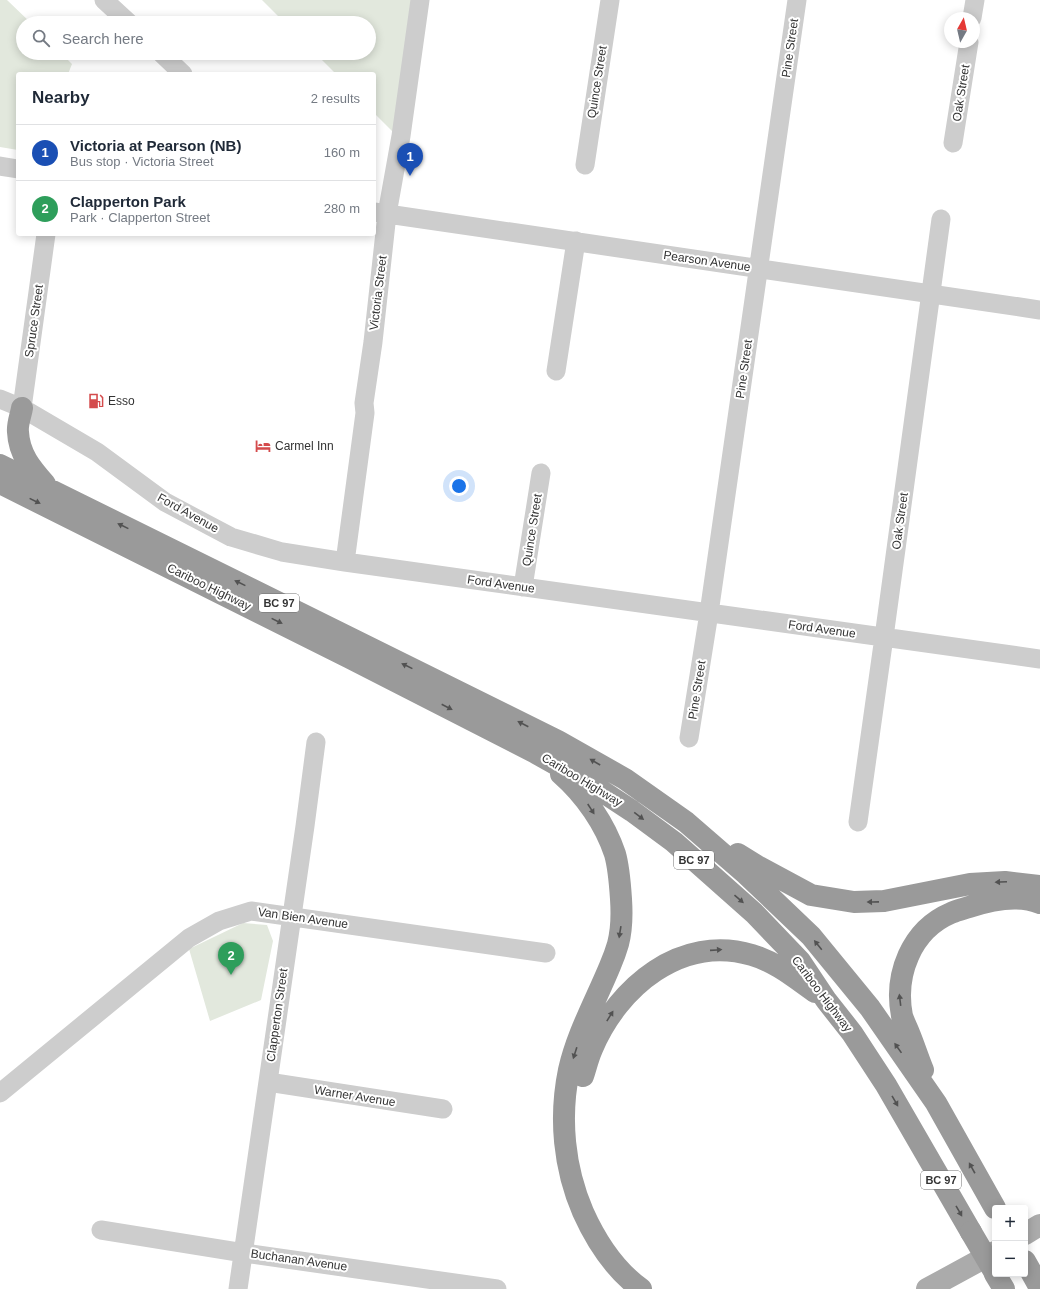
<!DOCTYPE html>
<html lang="en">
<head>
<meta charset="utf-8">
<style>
	:root { --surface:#fff; --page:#f6f6f7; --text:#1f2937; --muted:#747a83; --line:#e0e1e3; --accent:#d44b4c }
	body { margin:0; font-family:Helvetica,sans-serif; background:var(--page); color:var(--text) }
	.controls { position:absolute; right:12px; bottom:12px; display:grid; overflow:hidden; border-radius:4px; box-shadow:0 2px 10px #0003 }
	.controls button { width:36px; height:36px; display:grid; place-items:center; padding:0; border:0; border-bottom:1px solid var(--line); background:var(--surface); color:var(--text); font:20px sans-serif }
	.compass { position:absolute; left:944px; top:12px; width:36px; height:36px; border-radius:50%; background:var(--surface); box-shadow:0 2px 10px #0003; rotate:8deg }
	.you { position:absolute; left:459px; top:486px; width:14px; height:14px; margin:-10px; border:3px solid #fff; border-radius:50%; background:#1a73e8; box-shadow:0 0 0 6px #1a73e833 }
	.badge { display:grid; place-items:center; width:26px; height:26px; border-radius:50%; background:var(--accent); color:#fff; font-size:13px; font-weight:700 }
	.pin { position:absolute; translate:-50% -33px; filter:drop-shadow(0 1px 2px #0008) }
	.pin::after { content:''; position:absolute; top:21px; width:14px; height:12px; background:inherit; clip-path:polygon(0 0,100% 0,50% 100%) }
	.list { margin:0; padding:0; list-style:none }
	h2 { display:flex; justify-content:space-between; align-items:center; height:52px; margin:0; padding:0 16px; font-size:17px }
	h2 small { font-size:13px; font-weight:400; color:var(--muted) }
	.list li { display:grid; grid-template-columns:26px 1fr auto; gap:12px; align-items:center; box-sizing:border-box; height:56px; padding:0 16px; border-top:1px solid var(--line) }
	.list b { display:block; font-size:15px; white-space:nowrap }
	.list p { margin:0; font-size:13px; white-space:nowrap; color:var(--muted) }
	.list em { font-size:13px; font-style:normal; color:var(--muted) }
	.icon { flex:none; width:22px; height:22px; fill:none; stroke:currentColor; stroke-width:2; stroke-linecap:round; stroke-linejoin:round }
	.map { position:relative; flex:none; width:1040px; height:1289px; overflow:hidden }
	.search { position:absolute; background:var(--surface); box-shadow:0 2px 10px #0003; left:16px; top:16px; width:360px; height:44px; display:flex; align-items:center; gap:10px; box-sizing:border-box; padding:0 14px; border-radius:22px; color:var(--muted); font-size:15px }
	.panel { position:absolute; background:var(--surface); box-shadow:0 2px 10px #0003; left:16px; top:72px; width:360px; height:164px; border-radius:4px }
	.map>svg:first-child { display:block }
</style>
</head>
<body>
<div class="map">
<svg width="1040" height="1289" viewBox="0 0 1040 1289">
	<rect width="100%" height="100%" fill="#fff"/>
	<path fill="#e2e8dd" d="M 0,0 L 7,0 L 31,23 L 23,23 L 23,53 L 61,53 L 72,64 L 68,74 L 18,74 L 18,150 L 0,147 Z
		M 262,0 L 421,0 L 402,141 L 374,113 L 374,74 L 336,74 L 315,53 L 369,53 L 369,23 L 285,23 Z
		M 243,923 L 267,925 L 273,941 L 261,1000 L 210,1021 L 189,949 Z"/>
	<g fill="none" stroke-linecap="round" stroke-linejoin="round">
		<path stroke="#cdcdcd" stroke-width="19" d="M 104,0 L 129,23
			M 972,18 L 975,0
			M 161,53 L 183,74
			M 953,143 L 969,42
			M 585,165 L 610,0
			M 0,166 L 18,169
			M 374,212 L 1040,310
			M 556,371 L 576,241
			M 0,399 L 22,408 L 97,452 L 165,502 L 231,537 L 282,552 L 345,562 L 1040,659
			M 22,408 L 46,234
			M 345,562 L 365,413 L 364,403 L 373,342 L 387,214 L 401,136 L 420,0
			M 523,587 L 541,473
			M 689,738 L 709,613 L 797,0
			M 858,822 L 884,637 L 941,219
			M 268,1082 L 443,1109
			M 0,1093 L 189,938 L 219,921 L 251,911 L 546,953
			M 101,1230 L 244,1253 L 497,1289
			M 238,1289 L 305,826 L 316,742"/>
		<path stroke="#ababab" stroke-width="22" d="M 1025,1234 L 1040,1225
			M 927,1289 L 995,1252"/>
		<path stroke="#9a9a9a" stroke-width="22" d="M 22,408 C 21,415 17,424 18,432 C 19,454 31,468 45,484
			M 0,465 L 558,741 L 625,779 L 686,822 L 746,874 L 811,936 L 870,1008 L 936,1103 L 995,1208
			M 0,483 L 350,658 L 534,752 L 591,784 L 632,811 L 674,842 L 754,913 L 800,961 L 826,1000 L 852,1033 L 886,1085 L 971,1232
			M 561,774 C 585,795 605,824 615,854 C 619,868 620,884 621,899 C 622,914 622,929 618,944 C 616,951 613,959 610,966 C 596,1000 577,1034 569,1070 C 559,1118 564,1168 583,1212 C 596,1241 615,1270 641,1289
			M 738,854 L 759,867 L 811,895 L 854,902 L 884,901 L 970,884 L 1005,882 L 1040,886
			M 923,1070 C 918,1058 914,1045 909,1033 C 907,1028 904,1022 902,1016 C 894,975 911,930 951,913 C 957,910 963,909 969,907 C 990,900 1018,894 1040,903
			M 583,1076 C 586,1067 588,1058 592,1049 C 618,987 681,934 752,955 C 776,962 795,978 815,992
			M 1025,1261 L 1040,1288
			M 995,1274 L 1004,1289"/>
		<path stroke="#9a9a9a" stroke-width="22" d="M 971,1232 L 995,1273"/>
	</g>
	<defs><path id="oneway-solid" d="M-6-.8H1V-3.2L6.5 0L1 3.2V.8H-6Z"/></defs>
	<g fill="#525252">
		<use href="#oneway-solid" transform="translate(35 501) rotate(26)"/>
		<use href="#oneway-solid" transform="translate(123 526) rotate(-154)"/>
		<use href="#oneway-solid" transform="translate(240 583) rotate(-154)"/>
		<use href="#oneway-solid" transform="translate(277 621) rotate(26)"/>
		<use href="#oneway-solid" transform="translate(407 666) rotate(-154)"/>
		<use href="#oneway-solid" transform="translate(447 707) rotate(27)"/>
		<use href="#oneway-solid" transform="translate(523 724) rotate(-153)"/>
		<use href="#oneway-solid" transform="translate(595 762) rotate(-150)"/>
		<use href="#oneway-solid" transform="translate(591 809) rotate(57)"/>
		<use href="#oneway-solid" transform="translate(639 816) rotate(37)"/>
		<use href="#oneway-solid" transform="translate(1001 882) rotate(178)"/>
		<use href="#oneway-solid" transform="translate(739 899) rotate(41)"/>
		<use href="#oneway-solid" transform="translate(873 902) rotate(179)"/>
		<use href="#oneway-solid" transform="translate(620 932) rotate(99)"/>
		<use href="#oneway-solid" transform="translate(818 945) rotate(-129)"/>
		<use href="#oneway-solid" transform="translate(716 950) rotate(-4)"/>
		<use href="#oneway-solid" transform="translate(900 1000) rotate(-97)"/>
		<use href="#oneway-solid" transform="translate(610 1016) rotate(-58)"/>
		<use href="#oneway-solid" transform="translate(898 1048) rotate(-125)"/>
		<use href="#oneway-solid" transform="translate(575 1053) rotate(108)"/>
		<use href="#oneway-solid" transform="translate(895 1101) rotate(60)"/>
		<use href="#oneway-solid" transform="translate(972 1168) rotate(-119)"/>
		<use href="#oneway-solid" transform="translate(959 1211) rotate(60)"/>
	</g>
	<defs>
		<symbol id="fuel-bare" viewBox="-9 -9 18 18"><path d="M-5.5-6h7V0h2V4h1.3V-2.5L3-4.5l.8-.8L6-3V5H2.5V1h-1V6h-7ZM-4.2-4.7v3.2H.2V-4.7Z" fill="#d44b4c" stroke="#fff" stroke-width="2.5" paint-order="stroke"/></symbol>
		<symbol id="hotel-bare" viewBox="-9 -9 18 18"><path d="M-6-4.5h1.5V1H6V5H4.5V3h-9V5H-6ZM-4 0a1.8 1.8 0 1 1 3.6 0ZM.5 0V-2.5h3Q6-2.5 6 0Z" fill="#d44b4c" stroke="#fff" stroke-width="2.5" paint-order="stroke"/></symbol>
	</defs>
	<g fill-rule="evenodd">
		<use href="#fuel-bare" x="85" y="390" width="22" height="22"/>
		<use href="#hotel-bare" x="252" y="435" width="22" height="22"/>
	</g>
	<g text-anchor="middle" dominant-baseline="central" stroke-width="4" stroke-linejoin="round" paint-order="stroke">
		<g fill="#fff" stroke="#707070" stroke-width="1">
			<rect x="259" y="594" width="40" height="18" rx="3"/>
			<rect x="674" y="851" width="40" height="18" rx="3"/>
			<rect x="921" y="1171" width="40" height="18" rx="3"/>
		</g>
		<g font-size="11" font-weight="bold" fill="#333">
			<text x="279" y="603">BC 97</text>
			<text x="694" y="860">BC 97</text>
			<text x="941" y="1180">BC 97</text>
		</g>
		<g font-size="12" fill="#333" stroke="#fff">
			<text transform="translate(790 48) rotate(-82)">Pine Street</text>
			<text transform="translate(597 82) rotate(-81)">Quince Street</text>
			<text transform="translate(961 93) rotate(-81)">Oak Street</text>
			<text transform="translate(707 261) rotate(8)">Pearson Avenue</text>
			<text transform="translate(378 293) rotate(-83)">Victoria Street</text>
			<text transform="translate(34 321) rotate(-82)">Spruce Street</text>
			<text transform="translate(744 369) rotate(-82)">Pine Street</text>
			<text transform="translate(188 513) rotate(29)">Ford Avenue</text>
			<text transform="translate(900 521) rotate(-82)">Oak Street</text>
			<text transform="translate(532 530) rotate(-81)">Quince Street</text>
			<text transform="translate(501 584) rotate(8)">Ford Avenue</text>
			<text transform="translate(209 587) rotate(26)">Cariboo Highway</text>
			<text transform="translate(822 629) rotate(8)">Ford Avenue</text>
			<text transform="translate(697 690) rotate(-81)">Pine Street</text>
			<text transform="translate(582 780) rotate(31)">Cariboo Highway</text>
			<text transform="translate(303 918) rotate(8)">Van Bien Avenue</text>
			<text transform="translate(822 994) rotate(53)">Cariboo Highway</text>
			<text transform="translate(277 1015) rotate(-82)">Clapperton Street</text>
			<text transform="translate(355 1096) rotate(9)">Warner Avenue</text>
			<text transform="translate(299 1260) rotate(8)">Buchanan Avenue</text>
		</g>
		<g font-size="12" fill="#333" stroke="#fff" text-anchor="start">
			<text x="108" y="401">Esso</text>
			<text x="275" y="446">Carmel Inn</text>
		</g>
	</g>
</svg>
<div class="controls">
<button>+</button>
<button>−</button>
</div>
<svg class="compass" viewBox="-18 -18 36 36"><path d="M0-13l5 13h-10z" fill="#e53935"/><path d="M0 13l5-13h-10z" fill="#747a83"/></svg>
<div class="you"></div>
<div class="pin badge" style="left:410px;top:176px;background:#1a4fb4">1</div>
<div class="pin badge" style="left:231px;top:975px;background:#2e9e5b">2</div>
<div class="search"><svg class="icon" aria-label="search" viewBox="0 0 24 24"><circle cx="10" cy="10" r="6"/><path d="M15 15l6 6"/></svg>Search here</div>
<section class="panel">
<h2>Nearby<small>2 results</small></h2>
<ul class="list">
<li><span class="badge" style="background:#1a4fb4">1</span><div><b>Victoria at Pearson (NB)</b><p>Bus stop · Victoria Street</p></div><em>160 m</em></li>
<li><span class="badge" style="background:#2e9e5b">2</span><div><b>Clapperton Park</b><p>Park · Clapperton Street</p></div><em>280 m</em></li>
</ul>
</section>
</div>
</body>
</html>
